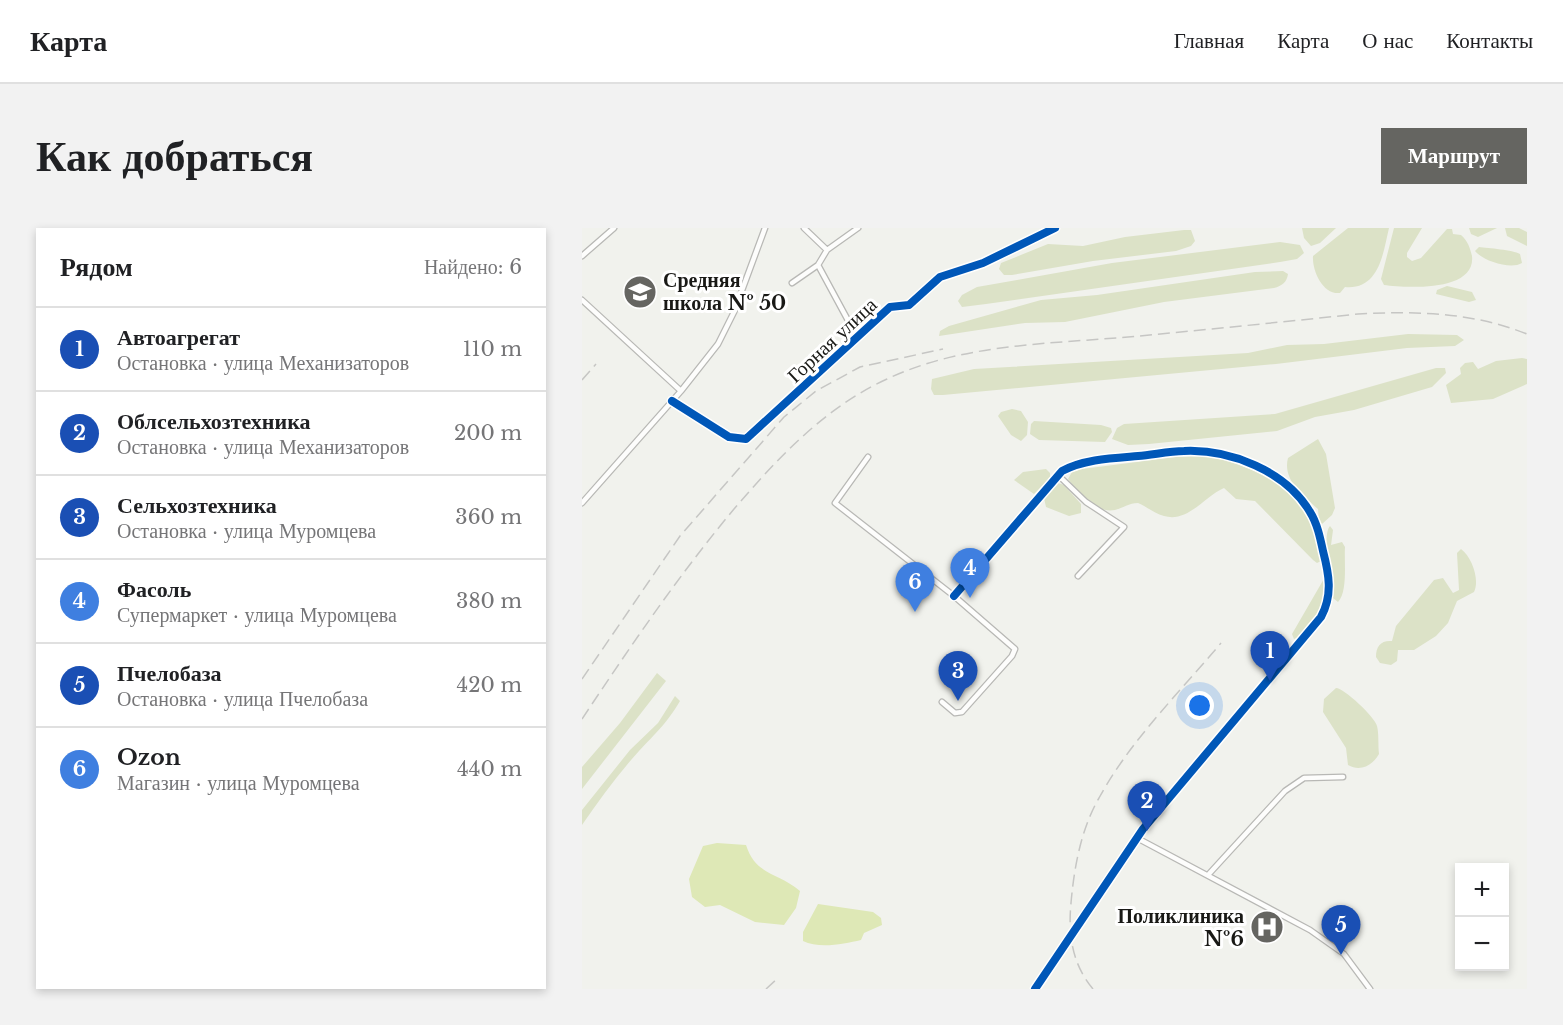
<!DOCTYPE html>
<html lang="ru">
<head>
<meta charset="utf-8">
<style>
	:root { --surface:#fff; --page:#f2f2f2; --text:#202124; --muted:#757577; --line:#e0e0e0; --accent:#656561 }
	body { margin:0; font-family:"Libre Baskerville",serif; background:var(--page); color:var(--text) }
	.controls { position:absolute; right:18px; bottom:18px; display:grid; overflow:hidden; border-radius:0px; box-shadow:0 3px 9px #0003 }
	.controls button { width:54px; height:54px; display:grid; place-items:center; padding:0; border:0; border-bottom:2px solid var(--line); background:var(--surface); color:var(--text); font:30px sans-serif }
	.you { position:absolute; left:618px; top:478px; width:21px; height:21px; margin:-15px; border:4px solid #fff; border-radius:50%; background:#1a73e8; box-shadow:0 0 0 9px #1a73e833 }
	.badge { display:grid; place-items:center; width:39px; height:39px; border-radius:50%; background:var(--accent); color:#fff; font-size:20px; font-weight:700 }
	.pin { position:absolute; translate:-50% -50px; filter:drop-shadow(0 2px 3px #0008) }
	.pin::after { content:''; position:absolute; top:32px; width:21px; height:18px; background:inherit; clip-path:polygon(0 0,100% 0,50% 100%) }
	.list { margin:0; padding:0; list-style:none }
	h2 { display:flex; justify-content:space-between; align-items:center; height:78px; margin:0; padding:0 24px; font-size:26px }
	h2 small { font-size:20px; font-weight:400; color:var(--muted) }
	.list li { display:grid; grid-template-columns:39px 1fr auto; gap:18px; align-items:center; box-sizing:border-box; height:84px; padding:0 24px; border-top:2px solid var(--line) }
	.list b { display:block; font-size:22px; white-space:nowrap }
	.list p { margin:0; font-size:20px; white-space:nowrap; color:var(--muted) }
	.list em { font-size:20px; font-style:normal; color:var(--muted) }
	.map { position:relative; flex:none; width:945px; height:761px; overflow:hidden; border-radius:0px }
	header { display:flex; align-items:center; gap:36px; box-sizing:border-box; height:84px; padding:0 30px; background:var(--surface); border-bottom:2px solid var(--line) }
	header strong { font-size:28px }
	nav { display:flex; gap:33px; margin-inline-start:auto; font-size:21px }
	.intro { display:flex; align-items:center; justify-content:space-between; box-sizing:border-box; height:144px; padding:0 36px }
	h1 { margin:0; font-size:42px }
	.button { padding:15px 27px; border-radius:0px; background:var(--accent); color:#fff; font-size:21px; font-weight:700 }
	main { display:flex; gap:36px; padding:0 36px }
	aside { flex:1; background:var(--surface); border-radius:0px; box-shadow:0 3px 9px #0003 }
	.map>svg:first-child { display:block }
</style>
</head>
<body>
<header>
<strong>Карта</strong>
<nav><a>Главная</a><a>Карта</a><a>О нас</a><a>Контакты</a></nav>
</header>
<div class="intro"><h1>Как добраться</h1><a class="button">Маршрут</a></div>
<main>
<aside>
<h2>Рядом<small>Найдено: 6</small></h2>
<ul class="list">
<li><span class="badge" style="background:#1a4fb4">1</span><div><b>Автоагрегат</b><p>Остановка · улица Механизаторов</p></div><em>110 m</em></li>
<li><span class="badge" style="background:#1a4fb4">2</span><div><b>Облсельхозтехника</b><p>Остановка · улица Механизаторов</p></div><em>200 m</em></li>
<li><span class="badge" style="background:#1a4fb4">3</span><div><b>Сельхозтехника</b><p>Остановка · улица Муромцева</p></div><em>360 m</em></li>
<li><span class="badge" style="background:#3f7fe0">4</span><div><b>Фасоль</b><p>Супермаркет · улица Муромцева</p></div><em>380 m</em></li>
<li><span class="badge" style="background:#1a4fb4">5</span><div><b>Пчелобаза</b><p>Остановка · улица Пчелобаза</p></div><em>420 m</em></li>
<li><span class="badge" style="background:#3f7fe0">6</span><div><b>Ozon</b><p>Магазин · улица Муромцева</p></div><em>440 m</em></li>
</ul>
</aside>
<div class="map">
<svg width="945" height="761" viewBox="0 0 945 761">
	<rect width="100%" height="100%" fill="#f1f2ed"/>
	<path fill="#dce2c7" d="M 720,0 L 754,0 L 738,15 L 729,18 L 722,10 Z
		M 766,0 L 807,0 C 801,26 797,62 763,59 L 758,65 C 741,67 730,43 731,28 Z
		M 812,0 L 840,0 L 825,25 L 825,29 L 830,33 L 839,30 L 865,1 L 870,1 L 871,6 L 879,7 C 886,13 888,20 890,28 C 894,64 824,60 802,57 L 799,51 Z
		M 887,0 L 915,0 L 896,9 L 889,6 Z
		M 923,0 L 937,0 L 945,4 L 945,18 L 925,8 Z
		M 602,2 L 609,2 L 613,13 L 609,18 L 594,23 L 511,33 L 430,47 L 422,47 L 417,41 L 419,35 L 466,16 L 501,18 L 543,9 Z
		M 698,14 L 718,17 L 722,25 L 715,31 L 698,34 L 404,76 L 380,79 L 376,73 L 380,67 L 395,59 L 435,52 L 530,35 Z
		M 897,19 C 906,20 931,22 938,26 L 940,35 C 929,42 901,33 893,23 Z
		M 701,43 L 706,46 C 705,54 700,58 692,60 L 582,74 L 483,94 L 443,95 L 357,108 L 358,103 L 367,98 L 459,72 L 515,67 L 673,44 Z
		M 865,58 L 890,64 L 894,72 L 887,74 L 854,66 L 855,62 Z
		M 826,106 L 875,107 L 882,112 L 873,118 L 825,120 L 694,136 L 361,167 L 352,167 L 349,161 L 350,151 L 392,141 L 666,125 L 705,117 L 742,116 Z
		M 940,130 L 945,131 L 945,156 L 911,171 L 869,175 L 864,157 L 879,146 L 878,140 L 883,135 L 891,134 L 896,141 L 914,133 Z
		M 854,140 L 863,140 L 864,145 L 850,159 L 772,182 L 733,189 L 695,203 L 567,216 L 546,217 L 530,211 L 535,200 L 542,196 L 693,186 Z
		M 430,181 L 439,183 L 446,194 L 445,207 L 439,213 L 429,207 L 416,188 L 419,184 Z
		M 452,193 L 519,197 L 529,200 L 530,204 L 523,214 L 457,212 L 448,206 L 449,196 Z
		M 736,211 L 744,226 L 753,280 L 750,287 L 740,296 L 737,293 L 736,281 C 722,268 700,252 706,230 Z
		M 621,228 C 677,237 739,268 739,333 L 735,335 L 731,332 L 673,273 L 654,271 L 642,260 C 623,268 606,295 582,288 C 572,285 565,279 556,275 C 547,275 541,280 533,282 C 513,286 496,264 486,251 L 490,244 L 500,241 L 594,229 Z
		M 464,241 L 468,245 L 468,250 L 452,266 L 432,252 L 441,244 Z
		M 473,254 L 482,257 L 499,276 L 499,285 L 487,288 L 464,279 L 462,270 Z
		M 748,298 L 751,302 L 749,317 L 760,314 L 763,319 C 762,333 766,364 756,374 L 751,370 C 751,354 739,308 748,298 Z
		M 879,321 C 890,329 898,352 892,364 L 875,373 L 866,395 L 854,408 L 832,422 L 816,422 L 815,433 L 809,437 L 798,435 L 794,429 C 794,418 799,412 810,413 L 814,398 L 852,352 L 861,350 L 871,365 L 877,362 L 875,325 Z
		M 743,349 C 751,369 733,405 712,411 L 710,406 Z
		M 75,445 L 84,453 L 0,561 L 0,539 L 38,495 Z
		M 754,460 C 762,460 793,489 795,498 C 797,505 796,518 797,526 C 790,538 778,544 766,537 L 764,520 L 741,484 L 742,471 Z
		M 93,468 L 98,473 C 85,495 74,505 57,523 C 36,546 18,571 0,597 L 0,582 L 48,522 L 76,495 Z"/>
	<path fill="#dee8b6" d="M 135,615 L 164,617 C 174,648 196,644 218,663 L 214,680 L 202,697 L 173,694 L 138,677 L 123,679 L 110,669 L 107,651 L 121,618 Z
		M 236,676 L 291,684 L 299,690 L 300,697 L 282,705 L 279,712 C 262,716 237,721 221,713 L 221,704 Z"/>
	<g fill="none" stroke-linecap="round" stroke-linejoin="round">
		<defs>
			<path id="minor" d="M 222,0 L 245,22
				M 0,28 L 32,0
				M 236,37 L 275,109
				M 210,55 L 236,37 L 245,22 L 276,0
				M 0,72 L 99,163
				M 90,173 L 147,209 L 164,211 L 308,79 L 327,77 L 358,49 L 401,35 L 473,0
				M 286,229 L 253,275 L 372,368 L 433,421 L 430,428 L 380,484 L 373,485 L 360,474
				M 476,247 L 504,274 L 542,299 L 496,348
				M 0,275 L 99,163 L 136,116 L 152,84 L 183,0
				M 372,368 L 480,243 C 502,231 532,230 556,228 C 571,227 586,223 602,223 C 648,221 704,243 728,284 C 735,295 738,309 741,323 C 747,346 751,367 739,389 L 561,601 L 453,761
				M 555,610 L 728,702 L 762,726 L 788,761
				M 626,647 L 703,563 L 722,550 L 761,549"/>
		</defs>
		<use href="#minor" stroke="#b8b8b5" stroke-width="7"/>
		<use href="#minor" stroke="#fdfdfc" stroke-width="4.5"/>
		<path stroke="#c6c6c4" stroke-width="1.5" stroke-dasharray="12 6" stroke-linecap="butt" d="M 0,152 L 14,136
			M 0,451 L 98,308 L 202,189 L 234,163 L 278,139 L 361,121
			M 0,491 C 48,419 96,348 152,281 C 196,230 242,180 305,151 C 379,116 465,116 546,109 C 622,102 699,94 776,86 C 834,83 890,84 945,106
			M 184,761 L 196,750
			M 511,761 C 490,736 486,707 489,675 C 492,640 499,601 517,570 C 548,513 597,465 639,415"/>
		<defs>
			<path id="cycleway" d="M 90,173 L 147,209 L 164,211 L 308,79 L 327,77 L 358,49 L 401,35 L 473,0
				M 372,368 L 480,243 C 502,231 532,230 556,228 C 571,227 586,223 602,223 C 648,221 704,243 728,284 C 735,295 738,309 741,323 C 747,346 751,367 739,389 L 561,601 L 453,761"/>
		</defs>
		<use href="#cycleway" stroke="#fff" stroke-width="11"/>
		<use href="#cycleway" stroke="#0057b8" stroke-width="8"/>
	</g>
	<defs>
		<symbol id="school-disc" viewBox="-11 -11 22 22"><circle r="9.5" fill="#656561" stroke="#fff"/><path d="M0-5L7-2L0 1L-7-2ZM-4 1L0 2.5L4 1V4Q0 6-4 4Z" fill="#fff"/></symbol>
		<symbol id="hospital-disc" viewBox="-11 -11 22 22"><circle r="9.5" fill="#656561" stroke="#fff"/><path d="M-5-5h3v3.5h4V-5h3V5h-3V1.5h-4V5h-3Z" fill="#fff"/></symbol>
	</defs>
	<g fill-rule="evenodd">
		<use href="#school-disc" x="39" y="45" width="38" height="38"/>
		<use href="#hospital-disc" x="666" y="680" width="38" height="38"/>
	</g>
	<g text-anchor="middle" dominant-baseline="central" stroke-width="6" stroke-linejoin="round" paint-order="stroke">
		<g font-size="20" font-weight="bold" fill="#191916" stroke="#fff" text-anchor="start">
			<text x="81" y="52">Средняя<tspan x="81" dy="23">школа № 50</tspan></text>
			<text x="662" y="688" text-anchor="end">Поликлиника<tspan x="662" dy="23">№6</tspan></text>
		</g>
		<g font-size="20" fill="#191916" stroke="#fff">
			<text transform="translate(250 112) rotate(-43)">Горная улица</text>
		</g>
	</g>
</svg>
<div class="controls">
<button>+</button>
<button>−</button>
</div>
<div class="you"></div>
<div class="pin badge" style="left:688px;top:453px;background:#1a4fb4">1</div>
<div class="pin badge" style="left:565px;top:603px;background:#1a4fb4">2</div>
<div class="pin badge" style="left:376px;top:473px;background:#1a4fb4">3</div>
<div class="pin badge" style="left:388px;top:370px;background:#3f7fe0">4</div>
<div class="pin badge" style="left:759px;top:727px;background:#1a4fb4">5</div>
<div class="pin badge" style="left:333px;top:384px;background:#3f7fe0">6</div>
</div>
</main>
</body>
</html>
